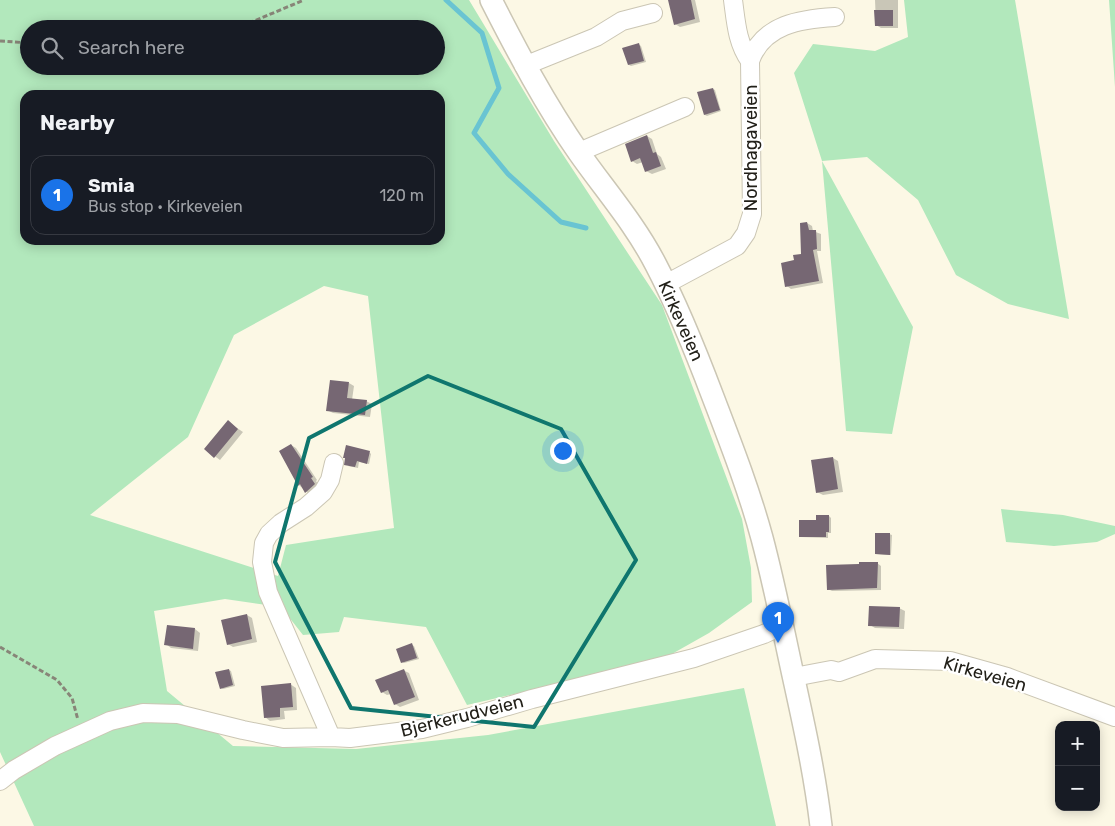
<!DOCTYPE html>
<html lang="en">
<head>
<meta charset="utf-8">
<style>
	:root { --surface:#171b24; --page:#242831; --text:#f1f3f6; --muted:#9ea1a6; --line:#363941; --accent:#1a73e8 }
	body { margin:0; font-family:Rubik,sans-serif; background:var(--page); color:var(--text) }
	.controls { position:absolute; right:15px; bottom:15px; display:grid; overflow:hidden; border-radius:10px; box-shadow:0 2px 12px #0003 }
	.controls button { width:45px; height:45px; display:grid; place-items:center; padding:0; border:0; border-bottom:1px solid var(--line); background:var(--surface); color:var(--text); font:25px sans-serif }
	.you { position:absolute; left:562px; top:450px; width:18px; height:18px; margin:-12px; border:4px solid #fff; border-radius:50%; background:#1a73e8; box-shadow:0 0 0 8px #1a73e833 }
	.badge { display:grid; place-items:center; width:32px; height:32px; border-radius:50%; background:var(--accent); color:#fff; font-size:16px; font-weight:700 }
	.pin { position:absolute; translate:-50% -41px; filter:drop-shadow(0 1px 2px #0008) }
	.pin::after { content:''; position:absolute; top:26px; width:18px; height:15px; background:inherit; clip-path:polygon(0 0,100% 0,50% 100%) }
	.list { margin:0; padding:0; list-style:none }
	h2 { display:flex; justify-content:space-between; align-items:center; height:65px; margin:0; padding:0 20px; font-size:21px }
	h2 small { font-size:16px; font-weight:400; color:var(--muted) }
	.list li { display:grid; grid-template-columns:32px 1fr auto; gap:15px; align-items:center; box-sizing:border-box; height:80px; margin:0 10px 10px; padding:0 10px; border:1px solid var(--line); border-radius:15px }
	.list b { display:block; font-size:19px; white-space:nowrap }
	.list p { margin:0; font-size:16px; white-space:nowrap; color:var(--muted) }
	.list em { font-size:16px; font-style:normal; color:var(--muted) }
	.icon { flex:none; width:28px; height:28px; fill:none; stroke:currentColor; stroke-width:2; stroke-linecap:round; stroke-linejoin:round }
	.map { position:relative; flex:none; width:1115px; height:826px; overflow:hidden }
	.search { position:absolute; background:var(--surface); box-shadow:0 2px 12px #0003; left:20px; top:20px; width:425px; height:55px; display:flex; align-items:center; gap:12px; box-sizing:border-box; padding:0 18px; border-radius:28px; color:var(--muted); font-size:19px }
	.panel { position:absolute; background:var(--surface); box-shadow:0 2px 12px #0003; left:20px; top:90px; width:425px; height:155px; border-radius:15px }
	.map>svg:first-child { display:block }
</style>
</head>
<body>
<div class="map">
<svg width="1115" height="826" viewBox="0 0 1115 826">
	<rect width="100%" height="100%" fill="#fcf8e5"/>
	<path fill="#b2e8bc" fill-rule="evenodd" d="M 0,0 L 469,0 L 554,141 L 662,305 L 742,519 L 751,568 L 752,602 L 709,633 L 663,659 L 467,705 L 426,627 L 344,617 L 339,632 L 303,635 L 281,607 L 225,599 L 154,611 L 167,691 L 233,746 L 356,749 L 488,735 L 744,688 L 776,826 L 34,826 L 0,752 ZM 29,29 L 436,29 L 436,66 L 29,66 ZM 25,95 L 440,95 L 440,240 L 25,240 ZM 324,286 L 368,296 L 394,528 L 286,545 L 278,576 L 90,515 L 188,437 L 234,335 Z
		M 904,0 L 1015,0 L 1069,319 L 1008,304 L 956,275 L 918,200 L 867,157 L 822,161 L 913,327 L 892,434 L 846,431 L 822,161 L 794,73 L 813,44 L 875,51 L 908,37 Z
		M 1109,0 L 1115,0 L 1115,87 Z
		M 1001,509 L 1063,515 L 1115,526 L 1115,534 L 1097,542 L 1054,546 L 1006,542 Z"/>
	<path fill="#0003" d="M 669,0 L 695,0 L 700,22 L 680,27 L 675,24 Z
		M 875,0 L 898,0 L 898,28 L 881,28 L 876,25 Z
		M 638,44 L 641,46 L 646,62 L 631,66 L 629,65 Z
		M 713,89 L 715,90 L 721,111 L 707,116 L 705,115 Z
		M 647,136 L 652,139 L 657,154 L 661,157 L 666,169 L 652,174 L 646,171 L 643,162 L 637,164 L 632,161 Z
		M 807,223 L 812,226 L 813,231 L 821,234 L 821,251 L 817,251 L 823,283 L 791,289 L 787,286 L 796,261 L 803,255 Z
		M 349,383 L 354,386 L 352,400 L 366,401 L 372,404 L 370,417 L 333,413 L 327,410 Z
		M 228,422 L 243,432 L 220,460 L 205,449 Z
		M 291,445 L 296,448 L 317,480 L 316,481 L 320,488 L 311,496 L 299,485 Z
		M 369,452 L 371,454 L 369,464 L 359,462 L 358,468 L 348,466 Z
		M 833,458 L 838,461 L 843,492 L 823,495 L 817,492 Z
		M 829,516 L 831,518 L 831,533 L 828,533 L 828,538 L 800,537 L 817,521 Z
		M 889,534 L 892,535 L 891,555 L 876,554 Z
		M 877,563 L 881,566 L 881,590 L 832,591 L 828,589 Z
		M 899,608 L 905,611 L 904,629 L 875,628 L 870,625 Z
		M 247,615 L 252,618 L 257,642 L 233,647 L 228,644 Z
		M 195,629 L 200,633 L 198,651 L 171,648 L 166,644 Z
		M 412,645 L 414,646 L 419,659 L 404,663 L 402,662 Z
		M 229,670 L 231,671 L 235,686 L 223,689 L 221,688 Z
		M 403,670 L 409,673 L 419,700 L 400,707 L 395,704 L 391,694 L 387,695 L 382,692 Z
		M 290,684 L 296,688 L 297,710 L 284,711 L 285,719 L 270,721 L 265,717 Z"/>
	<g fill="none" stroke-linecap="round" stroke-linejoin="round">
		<path stroke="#69c4d2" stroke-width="5" d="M 446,0 L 482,33 L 499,88 L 474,133 L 508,174 L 561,222 L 586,228"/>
	</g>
	<path fill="#766773" d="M 668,0 L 691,0 L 695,19 L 674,25 Z
		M 874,10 L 893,10 L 893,26 L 875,26 Z
		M 639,43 L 644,61 L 628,65 L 622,48 Z
		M 713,88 L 720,110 L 704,115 L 697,92 Z
		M 647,135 L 653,153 L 656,152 L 661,166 L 645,172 L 640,158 L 631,162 L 625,144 Z
		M 807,222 L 809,230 L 816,230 L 817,249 L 813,250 L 819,281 L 785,287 L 781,263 L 794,260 L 793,255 L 801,254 L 800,223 Z
		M 330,380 L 349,382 L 347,398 L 367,400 L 365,415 L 326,411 Z
		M 228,420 L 238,429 L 214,458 L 204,449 Z
		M 291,444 L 313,477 L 311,478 L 315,484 L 305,493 L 300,484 L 298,486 L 279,451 Z
		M 346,445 L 370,451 L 367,464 L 357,461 L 355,467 L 344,465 L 345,458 L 343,458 Z
		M 833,457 L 838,489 L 816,493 L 811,460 Z
		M 816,515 L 829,515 L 829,532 L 826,532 L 826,537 L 799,537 L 799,520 L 816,520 Z
		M 875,533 L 890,533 L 890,555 L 875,554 Z
		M 859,562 L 878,562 L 877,588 L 827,590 L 826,565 L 859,564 Z
		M 869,606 L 900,607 L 899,627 L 868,626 Z
		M 247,614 L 252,639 L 227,645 L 221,620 Z
		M 167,625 L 195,628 L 193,649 L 164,645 Z
		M 412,643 L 417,658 L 401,663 L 396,649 Z
		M 229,669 L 233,685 L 220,689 L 215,672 Z
		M 404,669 L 415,697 L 394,705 L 388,690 L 381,693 L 375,680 Z
		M 291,683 L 293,707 L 280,708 L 280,717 L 264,718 L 261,686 Z"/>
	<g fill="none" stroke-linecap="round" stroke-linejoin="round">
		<defs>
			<path id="minor" d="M 750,61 C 763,24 801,19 835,17
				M 524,66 L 596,37 L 622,21 L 653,13
				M 579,152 L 685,107
				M 666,284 L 737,246 L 746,233 L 752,214 L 750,61 C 737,43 736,22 733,0
				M 794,677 L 831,670 L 839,672 L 875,659 L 950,661 L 1007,677 L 1115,717
				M 331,737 L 268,592 L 262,562 L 264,543 L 269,534 L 281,523 L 306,507 L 323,492 L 330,480 L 334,463
				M 0,781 L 14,770 L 55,746 L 110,721 L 143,713 L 178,714 L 243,730 L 283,738 L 331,737 L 350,738 L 422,729 L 467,718 L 532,699 L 694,658 L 764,634 L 783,625"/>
			<path id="major" d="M 491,0 C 518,53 545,104 579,153 C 605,190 635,224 656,265 C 678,307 696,352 713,397 C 731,444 749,490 762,538 C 774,583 783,629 793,675 C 804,725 815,775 821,826"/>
		</defs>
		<use href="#minor" stroke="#cbc6b4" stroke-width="20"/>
		<use href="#major" stroke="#cbc6b4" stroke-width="24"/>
		<path stroke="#888578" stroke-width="3" stroke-dasharray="5 2.5" stroke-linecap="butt" d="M 235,29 L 304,0
			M 0,41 L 29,43
			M 0,647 L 57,680 L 72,698 L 78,720"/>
		<use href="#minor" stroke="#fff" stroke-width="18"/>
		<use href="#major" stroke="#fff" stroke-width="21"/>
	</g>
	<path fill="none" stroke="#0f766e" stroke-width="4" stroke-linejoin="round" d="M 428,376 L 561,429 L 636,560 L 534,727 L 351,708 L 275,562 L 309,438 Z"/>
	<g text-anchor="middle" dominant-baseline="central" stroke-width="5" stroke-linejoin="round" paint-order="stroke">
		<g font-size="18" fill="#222019" stroke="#fff">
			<text transform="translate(751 148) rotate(-90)">Nordhagaveien</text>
			<text transform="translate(681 321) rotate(66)">Kirkeveien</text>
			<text transform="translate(985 674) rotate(16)">Kirkeveien</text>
			<text transform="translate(462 716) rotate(-14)">Bjerkerudveien</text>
		</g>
	</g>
</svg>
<div class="controls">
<button>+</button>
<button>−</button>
</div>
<div class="you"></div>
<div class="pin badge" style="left:778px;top:643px">1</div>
<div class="search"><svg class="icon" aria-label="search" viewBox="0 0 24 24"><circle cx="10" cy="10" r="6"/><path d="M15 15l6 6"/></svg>Search here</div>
<section class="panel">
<h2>Nearby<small></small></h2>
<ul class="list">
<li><span class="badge">1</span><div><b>Smia</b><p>Bus stop · Kirkeveien</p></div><em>120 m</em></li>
</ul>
</section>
</div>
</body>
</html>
